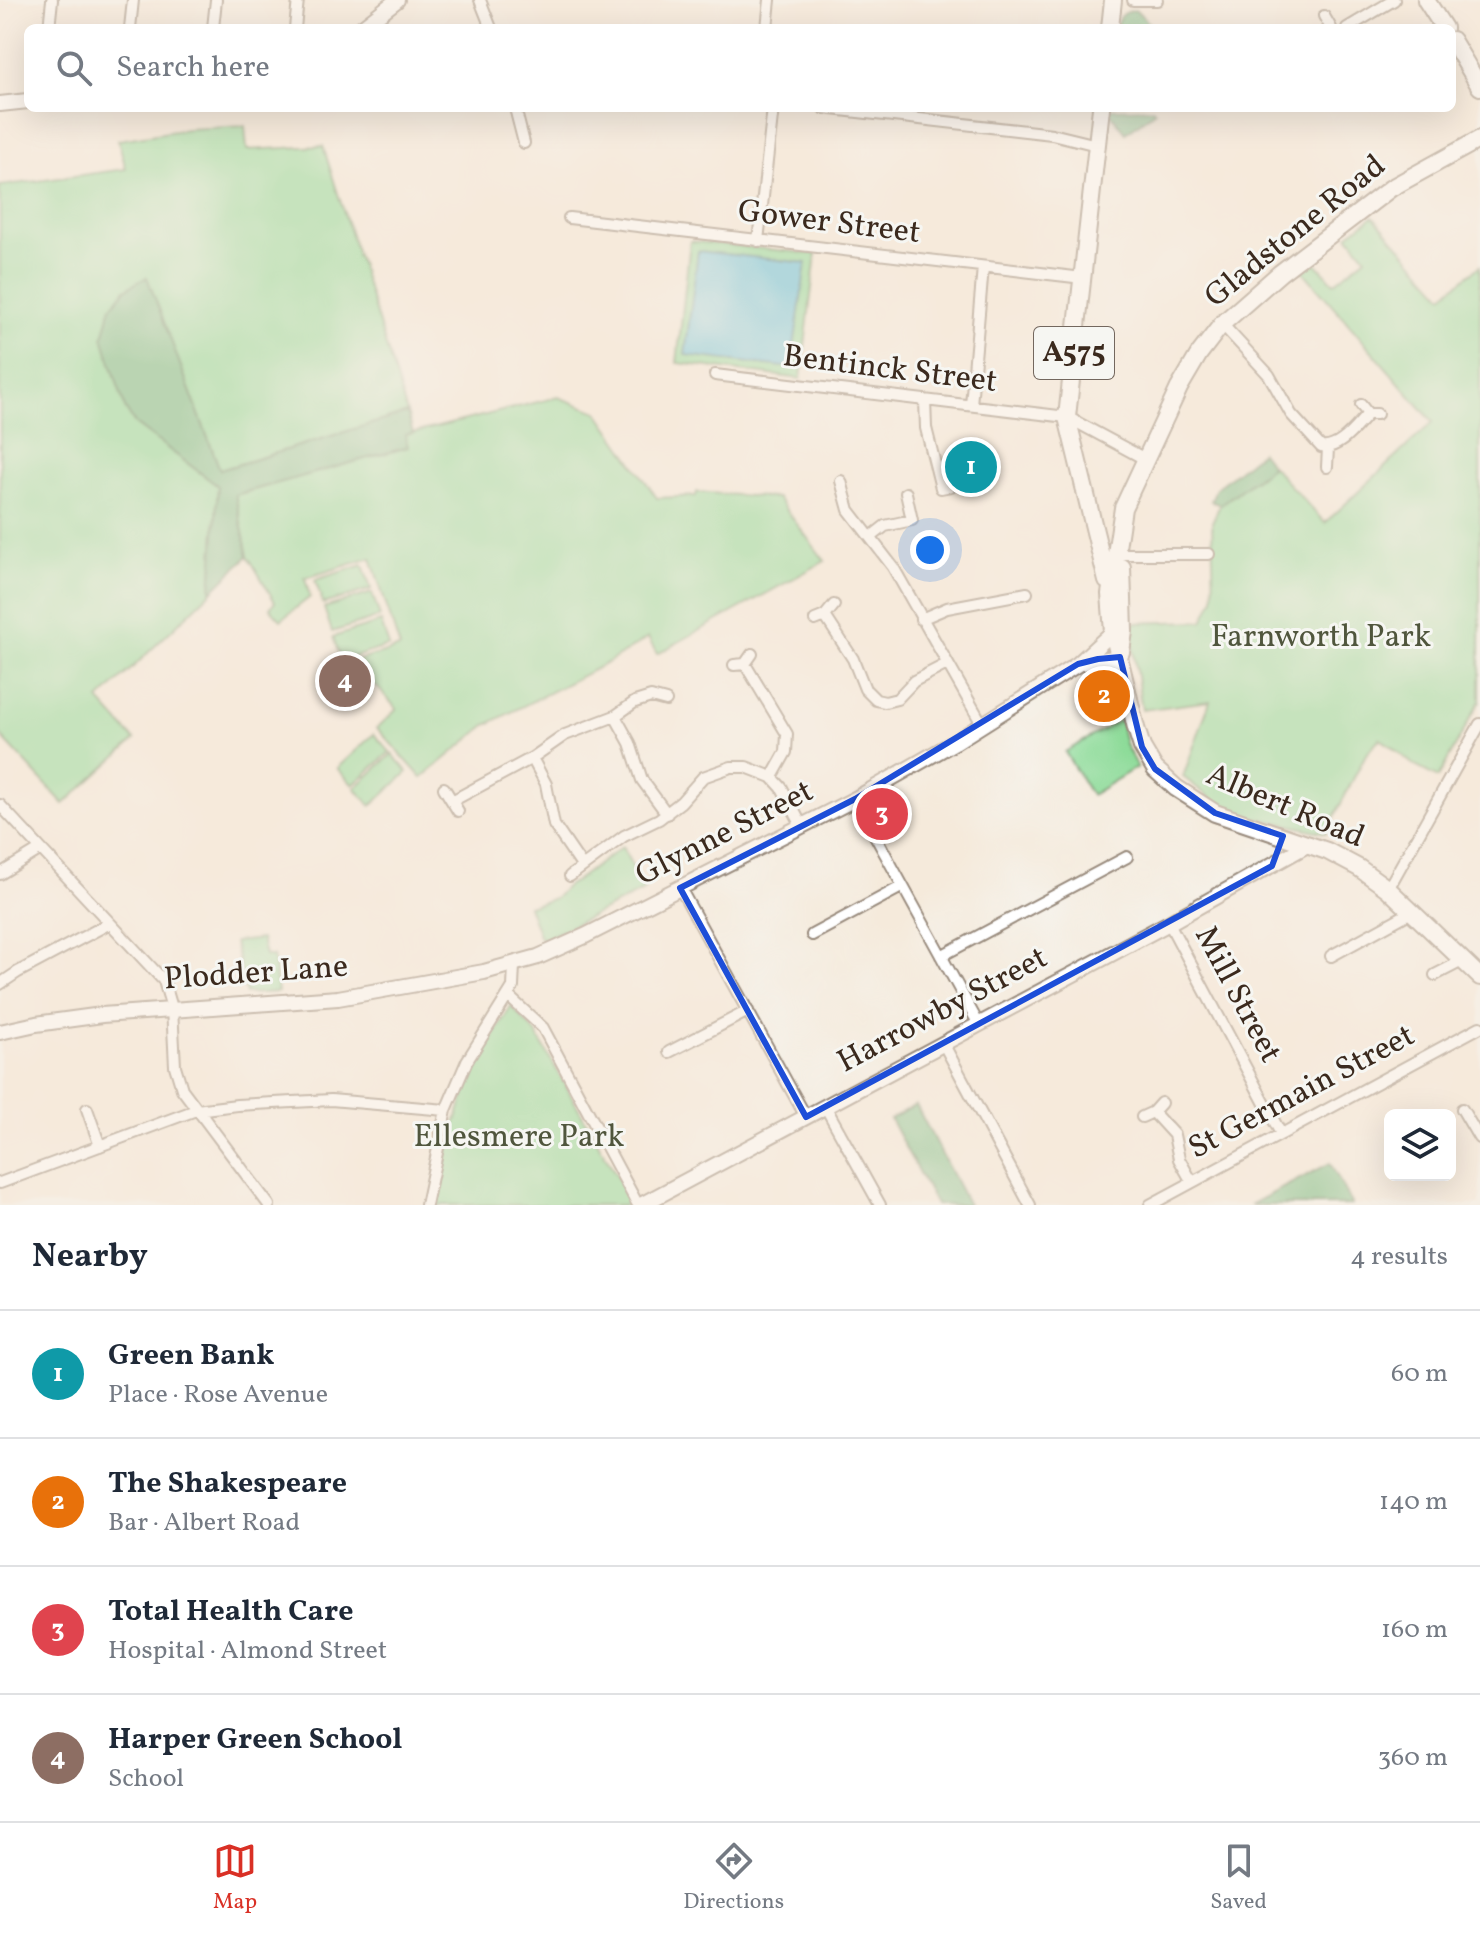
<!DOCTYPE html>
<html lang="en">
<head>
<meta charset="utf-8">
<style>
	:root { --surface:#fff; --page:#f6f6f7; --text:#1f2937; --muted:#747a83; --line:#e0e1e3; --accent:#d93025 }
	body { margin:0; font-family:Vollkorn,serif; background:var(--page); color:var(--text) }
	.controls { position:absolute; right:24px; bottom:24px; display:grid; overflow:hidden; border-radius:12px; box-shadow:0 8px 32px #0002 }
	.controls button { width:72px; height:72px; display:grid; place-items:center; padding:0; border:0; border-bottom:2px solid var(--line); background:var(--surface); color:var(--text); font:40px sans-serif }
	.you { position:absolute; left:930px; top:550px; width:28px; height:28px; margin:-20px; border:6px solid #fff; border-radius:50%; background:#1a73e8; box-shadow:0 0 0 12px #1a73e833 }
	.badge { display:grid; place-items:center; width:52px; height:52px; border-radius:50%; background:var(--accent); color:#fff; font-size:26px; font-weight:700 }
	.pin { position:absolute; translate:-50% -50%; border:4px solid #fff; box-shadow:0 2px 8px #0006 }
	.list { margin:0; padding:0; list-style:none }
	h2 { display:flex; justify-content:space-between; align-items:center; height:104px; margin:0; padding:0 32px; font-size:34px }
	h2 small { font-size:26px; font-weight:400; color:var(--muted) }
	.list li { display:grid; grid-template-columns:52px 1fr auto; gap:24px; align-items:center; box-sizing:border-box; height:128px; padding:0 32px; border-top:2px solid var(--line) }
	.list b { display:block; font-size:30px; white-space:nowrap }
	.list p { margin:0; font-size:26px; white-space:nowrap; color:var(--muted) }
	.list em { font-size:26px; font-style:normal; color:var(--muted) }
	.icon { flex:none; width:44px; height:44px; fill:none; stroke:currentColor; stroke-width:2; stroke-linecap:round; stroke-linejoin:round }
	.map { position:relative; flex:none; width:1480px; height:1205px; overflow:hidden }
	.search { position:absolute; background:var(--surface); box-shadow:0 8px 32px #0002; left:24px; right:24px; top:24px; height:88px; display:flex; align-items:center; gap:20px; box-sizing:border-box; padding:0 28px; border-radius:12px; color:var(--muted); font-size:30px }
	.sheet { height:616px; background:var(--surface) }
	nav { display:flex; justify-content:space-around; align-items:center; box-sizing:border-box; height:112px; border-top:2px solid var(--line); background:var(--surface); font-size:22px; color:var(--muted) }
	nav a { display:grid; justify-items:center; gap:4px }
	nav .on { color:var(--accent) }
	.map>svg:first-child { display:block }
</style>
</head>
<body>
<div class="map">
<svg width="1480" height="1205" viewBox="0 0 1480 1205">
	<rect width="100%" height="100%" fill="#f6f6f2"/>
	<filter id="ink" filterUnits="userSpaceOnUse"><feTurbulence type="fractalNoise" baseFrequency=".0125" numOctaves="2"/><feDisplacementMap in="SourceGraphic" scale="16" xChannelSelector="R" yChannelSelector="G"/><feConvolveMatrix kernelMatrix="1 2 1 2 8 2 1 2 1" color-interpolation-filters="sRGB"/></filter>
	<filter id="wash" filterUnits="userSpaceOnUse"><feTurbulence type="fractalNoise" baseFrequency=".006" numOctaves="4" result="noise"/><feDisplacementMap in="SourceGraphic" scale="32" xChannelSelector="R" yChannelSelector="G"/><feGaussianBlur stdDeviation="1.8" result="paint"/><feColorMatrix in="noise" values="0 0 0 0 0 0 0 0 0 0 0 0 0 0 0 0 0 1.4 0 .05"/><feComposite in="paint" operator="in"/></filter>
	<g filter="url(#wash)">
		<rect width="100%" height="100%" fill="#f5eadb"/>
		<path fill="#8ddb99" stroke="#64825c" stroke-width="2" d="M 245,126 L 247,150 L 323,146 L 407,413 L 220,470 L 147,278 L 126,289 L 135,424 L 218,486 L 211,592 L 99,700 L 135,740 L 64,804 L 0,735 L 0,186 L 126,169 L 118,140 L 187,129 Z
			M 1373,216 L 1443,295 L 1480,266 L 1480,701 L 1438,778 L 1415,766 L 1380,738 L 1366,754 L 1326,833 L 1229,812 L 1183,777 L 1210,701 L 1142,710 L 1129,623 L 1203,621 L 1214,598 L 1212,522 L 1220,505 L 1272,466 L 1325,523 L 1433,422 L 1302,270 L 1314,261 L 1334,283 L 1366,257 L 1348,235 Z
			M 690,241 L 816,254 L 801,379 L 677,363 Z
			M 558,397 L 598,412 L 657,498 L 696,496 L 697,492 L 777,498 L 825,561 L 657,654 L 648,638 L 609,662 L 486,725 L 422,778 L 377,728 L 397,709 L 358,666 L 356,661 L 400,648 L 371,558 L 305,578 L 310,597 L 281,620 L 270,608 L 275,602 L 248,556 L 235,495 L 407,447 L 405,435 L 413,433 Z
			M 363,565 L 371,589 L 323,604 L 315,580 Z
			M 372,593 L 380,617 L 332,632 L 324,608 Z
			M 381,622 L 389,646 L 341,661 L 333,637 Z
			M 1120,720 L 1125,744 L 1137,767 L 1091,795 L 1065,752 Z
			M 374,734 L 390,752 L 353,785 L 337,768 Z
			M 392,754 L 408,772 L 371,806 L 355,788 Z
			M 622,847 L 645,890 L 545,939 L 540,938 L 528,906 C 538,903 549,902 557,896 C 564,890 565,885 574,882 Z
			M 261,939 L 265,956 L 273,956 L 278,992 L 246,994 L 234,942 Z
			M 511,1006 L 536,1033 L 631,1201 L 624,1205 L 436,1205 C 450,1126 468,1075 511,1006 Z"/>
		<path fill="#72bb81" stroke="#567250" stroke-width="2" d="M 1136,10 L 1154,28 L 1116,28 C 1117,16 1124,11 1136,10 Z
			M 1153,108 L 1155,111 L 1126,133 L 1107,109 Z
			M 147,277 L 220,470 L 407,413 L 413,433 L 405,435 L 408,447 L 235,495 L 248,556 L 211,592 L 218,486 L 135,424 L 125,408 L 103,337 L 111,307 L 126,289 Z
			M 1261,452 L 1272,466 L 1220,505 L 1211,501 L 1216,488 Z
			M 916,1105 L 968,1205 L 936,1205 L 890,1119 Z
			M 1330,1163 L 1352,1205 L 1250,1205 Z"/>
		<path fill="#60c2de" stroke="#4e767e" stroke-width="2" d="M 698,251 L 806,263 L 791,368 L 685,355 Z"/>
	</g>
	<g filter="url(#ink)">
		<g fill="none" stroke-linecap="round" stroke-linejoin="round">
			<defs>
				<path id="street" d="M 480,0 L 491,28
					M 1133,0 L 1157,0
					M 1324,16 L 1331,28
					M 49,28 L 52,0
					M 130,28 L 133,0
					M 213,28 L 216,0
					M 295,28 L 298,0
					M 767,28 L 770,0
					M 1347,28 L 1394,0
					M 515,108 L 524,143
					M 823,108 L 1052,134 L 1097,145
					M 569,218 L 1083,278
					M 758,241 L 773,108
					M 1222,324 L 1269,375 L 1291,414 L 1321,447 C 1340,450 1356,426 1368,414
					M 715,375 L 1067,417 L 1145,459
					M 925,400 L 926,428 L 941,488 L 951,486
					M 971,405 L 983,267
					M 1361,405 L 1368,414 L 1377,414
					M 1327,467 L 1328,448
					M 841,481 L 849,510 L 893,567 L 982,724
					M 871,537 L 885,526 L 912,520 L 906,493
					M 1115,554 L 1209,554
					M 825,616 L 853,659 L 865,689 L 876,700 L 885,702 L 897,699 L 914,681 L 947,664
					M 921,619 L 947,608 L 1027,593
					M 815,620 L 825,616 L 834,605
					M 745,664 L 787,734 L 786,752 L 772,777
					M 734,665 L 745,664 L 752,654
					M 615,716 L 630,743 L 642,780 L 667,814
					M 532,758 L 546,784 L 554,825 L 582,866
					M 444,788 L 458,811
					M 855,799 L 978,1023
					M 452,801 L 532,758 L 565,735 L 615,716 L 635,702 L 651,697 L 666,701
					M 0,805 L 164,981 L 172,1008 L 175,1066 L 182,1089 L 269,1205
					M 0,874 L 41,849
					M 570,876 L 624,836 L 659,819 L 681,802 L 703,777 L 731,767 L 746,767 L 772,777 L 782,788 L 802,826
					M 680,888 L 806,1117
					M 1388,889 L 1480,724
					M 1169,923 L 1281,1134
					M 812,935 L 903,886
					M 941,956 L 1127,857
					M 1331,956 L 1413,911
					M 1435,975 L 1464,960
					M 0,984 L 18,972 L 110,923
					M 508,996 L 543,1028 L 638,1205
					M 943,1043 L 1030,1205
					M 669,1052 L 748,1011
					M 825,1106 L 880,1205
					M 87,1109 L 100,1146
					M 1462,1109 L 1479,1138
					M 1153,1112 L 1174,1135 L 1179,1159 L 1192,1182
					M 1142,1117 L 1153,1112 L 1161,1103
					M 0,1183 L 196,1110 L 237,1105 L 331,1100 L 446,1110
					M 426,1205 L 446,1110 L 467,1061 L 513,987 L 514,965
					M 1150,1205 L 1480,1027"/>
				<path id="secondary" d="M 361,28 L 397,0
					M 0,104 L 28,101
					M 1082,663 L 1120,657
					M 0,1032 L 36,1024 L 102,1015 L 338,998 L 484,972 L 538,957 L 585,936 L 855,799 L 955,742 L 1078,664 L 1113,632
					M 641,1205 L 1169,923 L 1309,844"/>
				<path id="primary" d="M 1426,0 L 1444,28
					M 1110,28 L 1113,0
					M 1452,40 L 1480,87
					M 1101,108 L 1067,417 L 1107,581
					M 1480,139 L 1391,188 L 1280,273 L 1222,324 L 1199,354 L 1179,388 L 1123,508 L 1110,594 L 1113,632 L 1136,728 L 1142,747 L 1155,769 L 1176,788 L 1215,813 L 1327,851 L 1359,868 L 1388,889 L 1480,977
					M 1121,652 L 1124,631 L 1122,567"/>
			</defs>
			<use href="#street" stroke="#988a7c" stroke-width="14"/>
			<use href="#secondary" stroke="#988a7c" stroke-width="18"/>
			<use href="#primary" stroke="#988a7c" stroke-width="20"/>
			<use href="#street" stroke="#fff" stroke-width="10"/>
			<use href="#secondary" stroke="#fff" stroke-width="14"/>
			<use href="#primary" stroke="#fff" stroke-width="16"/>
		</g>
	</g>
	<path d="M0 0H1480V1205H0ZM 1120,657 L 1142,747 L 1155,769 L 1215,813 L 1283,836 L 1272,866 L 806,1117 L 680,888 L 855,799 L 1078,664 L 1098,659 Z" fill="#f5eadb" fill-opacity=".55" fill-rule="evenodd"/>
	<path fill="none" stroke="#1d4ed8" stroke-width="6" stroke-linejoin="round" d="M 1120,657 L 1142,747 L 1155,769 L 1215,813 L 1283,836 L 1272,866 L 806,1117 L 680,888 L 855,799 L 1078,664 L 1098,659 Z"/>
	<g text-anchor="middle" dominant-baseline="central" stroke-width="6" stroke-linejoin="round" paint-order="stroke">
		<rect fill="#f6f6f2" stroke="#73675e" stroke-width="2" x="1034" y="327" width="80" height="52" rx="6"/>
		<g font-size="30" font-weight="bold" fill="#3b2a1e">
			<text x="1074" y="353">A575</text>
		</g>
		<g font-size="32" fill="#3b2a1e" stroke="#f6f6f2">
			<text transform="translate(829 223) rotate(7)">Gower Street</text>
			<text transform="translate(1296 232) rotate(-39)">Gladstone Road</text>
			<text transform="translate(890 370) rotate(7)">Bentinck Street</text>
			<text transform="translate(1285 807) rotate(23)">Albert Road</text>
			<text transform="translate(725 834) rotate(-27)">Glynne Street</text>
			<text transform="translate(256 974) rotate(-4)">Plodder Lane</text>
			<text transform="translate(1237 995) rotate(62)">Mill Street</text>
			<text transform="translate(943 1011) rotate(-28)">Harrowby Street</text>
			<text transform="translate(1302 1093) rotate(-28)">St Germain Street</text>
		</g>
		<g font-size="32" fill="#50563d" stroke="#f6f6f2">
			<text x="1321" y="638">Farnworth Park</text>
			<text x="519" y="1138">Ellesmere Park</text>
		</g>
	</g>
</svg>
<div class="controls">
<button><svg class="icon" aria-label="layers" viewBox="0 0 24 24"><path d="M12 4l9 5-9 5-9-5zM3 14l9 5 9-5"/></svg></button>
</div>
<div class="you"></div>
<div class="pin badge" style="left:971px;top:467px;background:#0f9aa8">1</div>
<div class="pin badge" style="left:1104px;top:696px;background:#e8710a">2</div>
<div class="pin badge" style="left:882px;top:814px;background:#e0444e">3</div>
<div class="pin badge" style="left:345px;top:681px;background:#8d6e63">4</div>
<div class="search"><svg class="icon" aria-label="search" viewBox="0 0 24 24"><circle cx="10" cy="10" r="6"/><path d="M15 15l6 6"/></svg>Search here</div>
</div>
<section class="sheet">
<h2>Nearby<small>4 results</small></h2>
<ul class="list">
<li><span class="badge" style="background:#0f9aa8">1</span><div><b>Green Bank</b><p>Place · Rose Avenue</p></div><em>60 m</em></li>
<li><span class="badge" style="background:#e8710a">2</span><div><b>The Shakespeare</b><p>Bar · Albert Road</p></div><em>140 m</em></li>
<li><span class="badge" style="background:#e0444e">3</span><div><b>Total Health Care</b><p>Hospital · Almond Street</p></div><em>160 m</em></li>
<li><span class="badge" style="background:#8d6e63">4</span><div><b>Harper Green School</b><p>School</p></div><em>360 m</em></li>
</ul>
</section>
<nav>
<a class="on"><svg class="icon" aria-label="map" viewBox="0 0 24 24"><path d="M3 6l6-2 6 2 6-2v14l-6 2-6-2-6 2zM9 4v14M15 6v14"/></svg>Map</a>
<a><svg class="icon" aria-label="directions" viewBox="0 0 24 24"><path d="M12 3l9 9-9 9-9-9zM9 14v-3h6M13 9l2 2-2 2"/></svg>Directions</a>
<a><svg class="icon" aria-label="saved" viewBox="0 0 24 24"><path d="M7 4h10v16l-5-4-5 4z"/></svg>Saved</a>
</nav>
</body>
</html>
